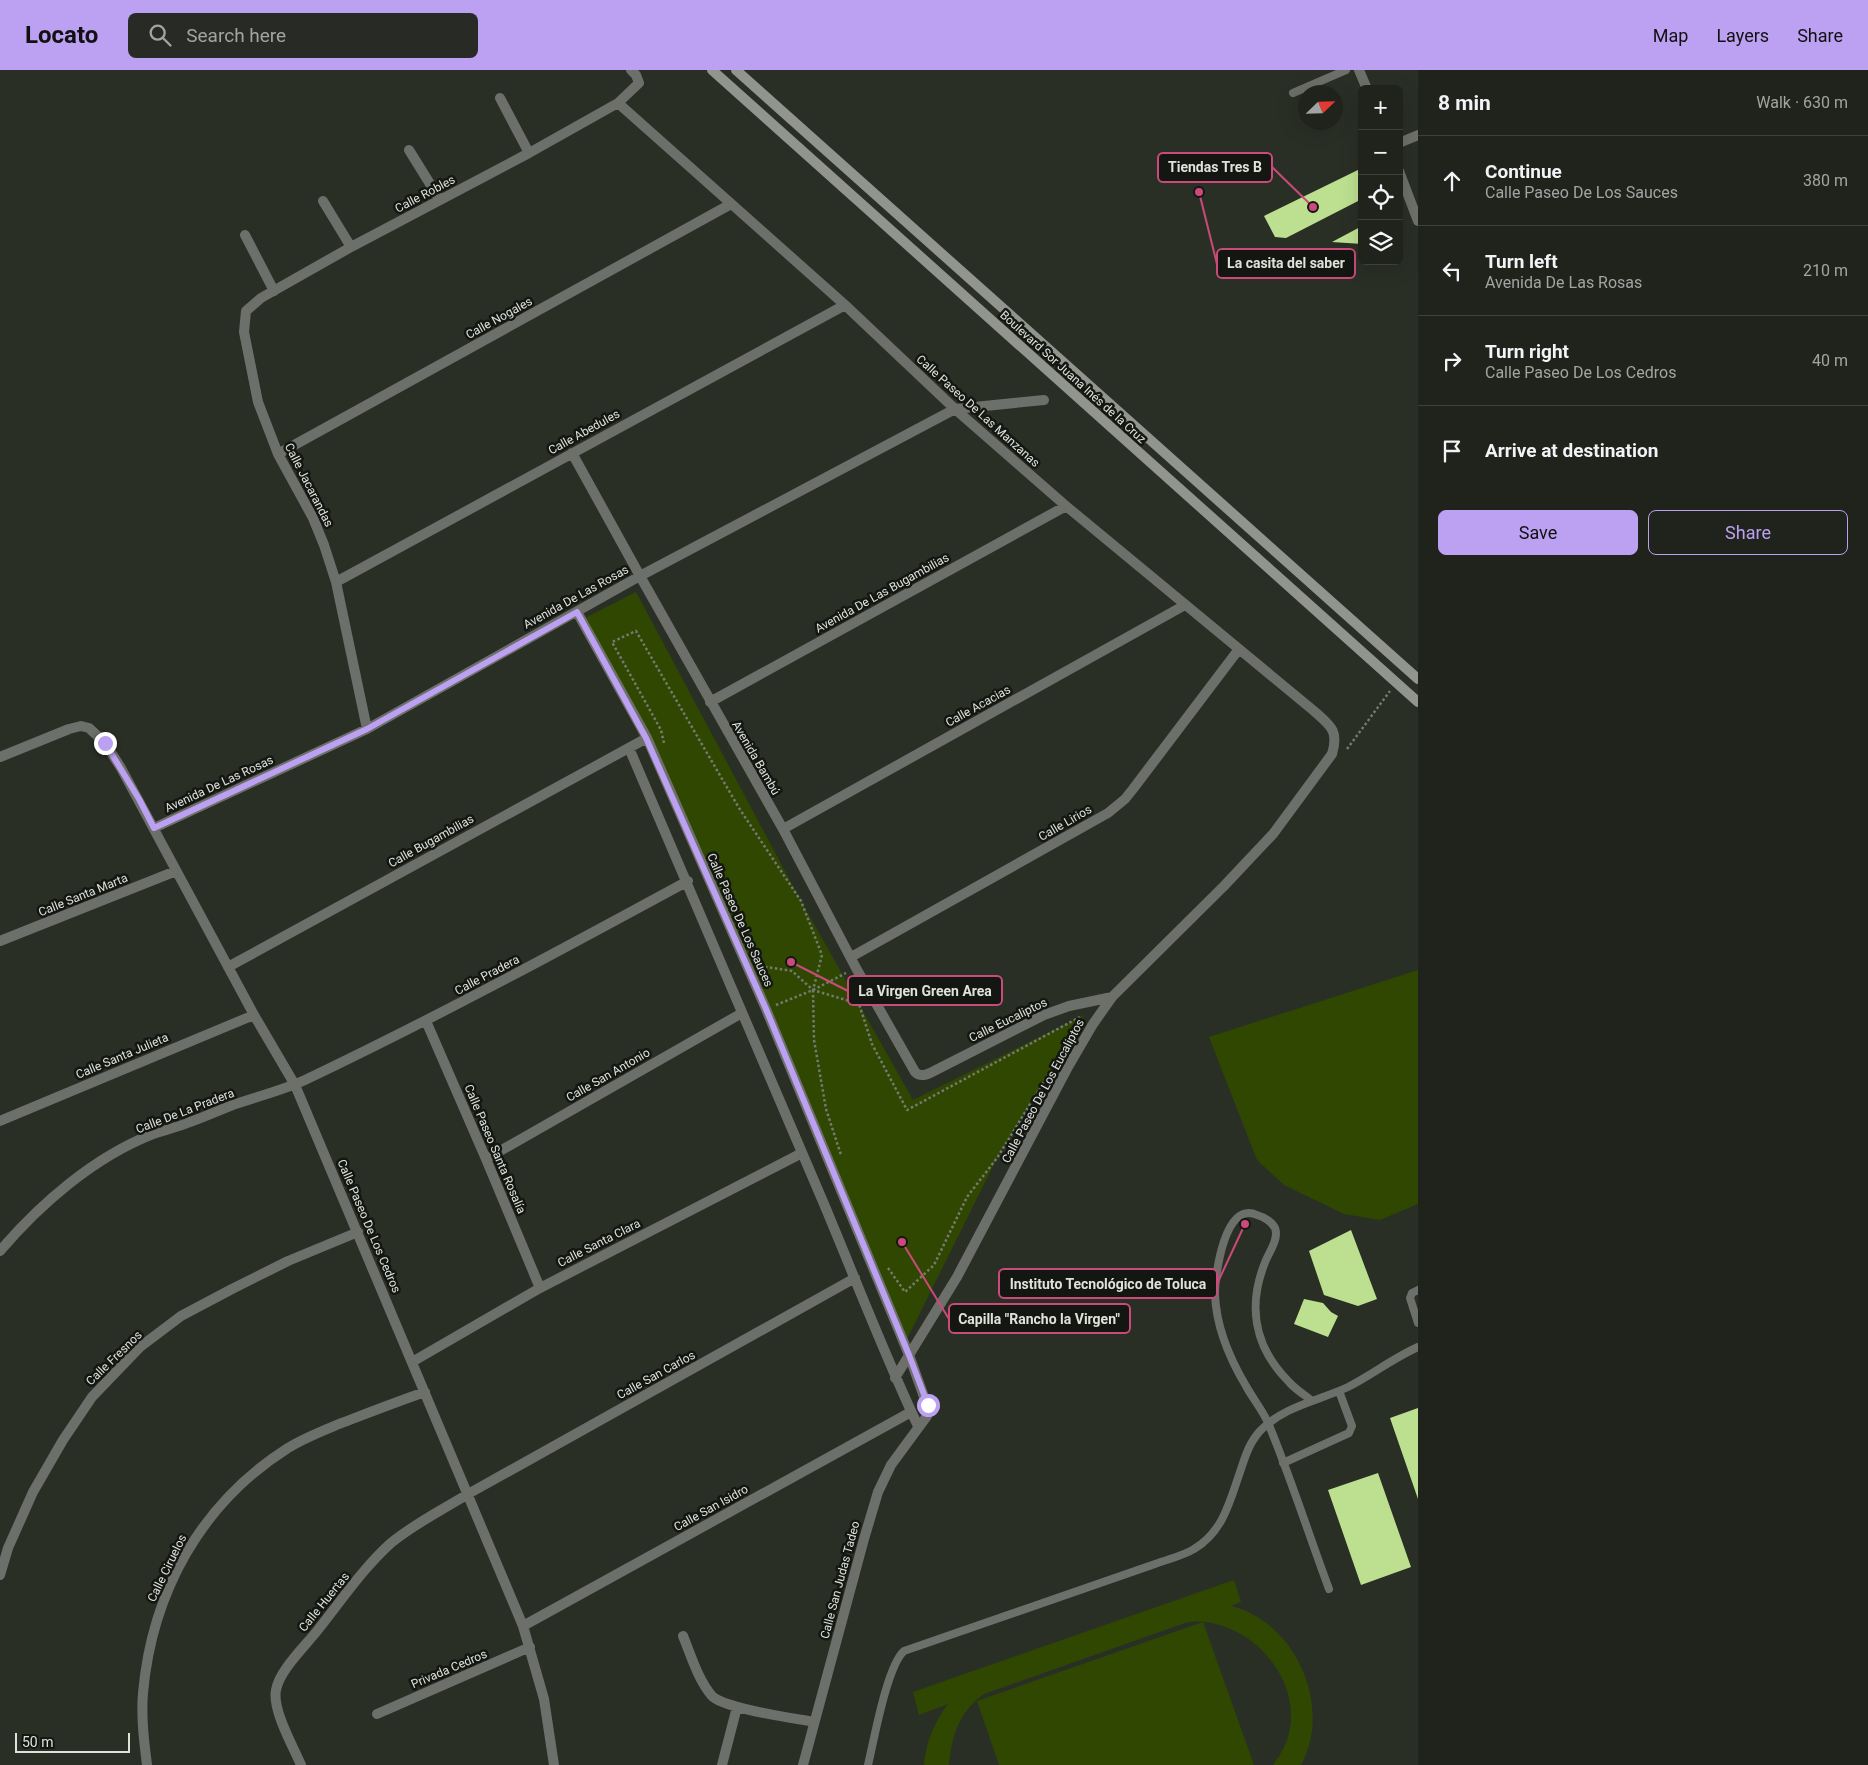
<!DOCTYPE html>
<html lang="en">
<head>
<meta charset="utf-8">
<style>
	:root { --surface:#20231c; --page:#282b25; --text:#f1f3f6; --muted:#a2a4a3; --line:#3d403b; --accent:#bca0f2 }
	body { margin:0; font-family:Roboto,sans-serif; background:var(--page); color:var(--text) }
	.controls { position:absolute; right:15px; top:15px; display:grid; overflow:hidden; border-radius:8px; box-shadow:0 5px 20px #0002 }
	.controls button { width:45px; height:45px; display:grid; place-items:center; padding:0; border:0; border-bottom:1px solid var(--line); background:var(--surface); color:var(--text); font:25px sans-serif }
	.compass { position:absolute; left:1298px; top:15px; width:45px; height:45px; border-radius:50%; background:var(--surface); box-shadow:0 5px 20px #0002; rotate:67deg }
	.scale { position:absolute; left:15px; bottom:12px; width:115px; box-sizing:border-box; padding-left:5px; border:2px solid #dee2db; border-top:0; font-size:14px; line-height:18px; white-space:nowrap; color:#dee2db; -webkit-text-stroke:4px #141612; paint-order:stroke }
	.stop { position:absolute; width:15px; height:15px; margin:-11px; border:4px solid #bca0f2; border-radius:50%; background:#fff }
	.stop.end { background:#bca0f2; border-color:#fff; box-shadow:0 1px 5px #0008 }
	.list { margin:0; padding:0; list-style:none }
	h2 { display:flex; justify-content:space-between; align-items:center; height:65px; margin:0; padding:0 20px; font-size:21px }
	h2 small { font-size:16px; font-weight:400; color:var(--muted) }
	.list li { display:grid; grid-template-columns:32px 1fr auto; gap:15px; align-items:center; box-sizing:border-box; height:90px; padding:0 20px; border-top:1px solid var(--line) }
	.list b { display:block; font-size:19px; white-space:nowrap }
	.list p { margin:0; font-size:16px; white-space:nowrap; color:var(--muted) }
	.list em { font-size:16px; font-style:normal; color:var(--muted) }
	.actions { display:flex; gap:10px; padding:15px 20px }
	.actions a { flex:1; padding:11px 0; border:1px solid var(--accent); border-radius:8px; text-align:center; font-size:18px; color:var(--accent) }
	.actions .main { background:var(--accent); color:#111 }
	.icon { flex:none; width:28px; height:28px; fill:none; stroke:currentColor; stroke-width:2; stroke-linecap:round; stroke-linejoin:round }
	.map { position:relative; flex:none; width:1418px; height:1695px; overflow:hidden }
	header { display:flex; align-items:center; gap:30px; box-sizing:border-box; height:70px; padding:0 25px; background:var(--accent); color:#111 }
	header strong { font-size:24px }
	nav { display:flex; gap:28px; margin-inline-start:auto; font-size:18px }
	.search { width:350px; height:45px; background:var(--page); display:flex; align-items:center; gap:12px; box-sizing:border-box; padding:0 18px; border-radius:8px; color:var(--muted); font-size:19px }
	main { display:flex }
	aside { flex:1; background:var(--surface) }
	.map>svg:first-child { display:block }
</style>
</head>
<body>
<header>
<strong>Locato</strong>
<div class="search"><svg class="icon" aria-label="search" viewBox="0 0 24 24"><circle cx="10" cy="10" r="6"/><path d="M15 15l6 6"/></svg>Search here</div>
<nav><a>Map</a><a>Layers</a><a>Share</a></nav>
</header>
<main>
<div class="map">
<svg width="1418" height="1695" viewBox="0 0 1418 1695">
	<rect width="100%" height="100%" fill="#2a2f25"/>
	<path fill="#304702" d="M 636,522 L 801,831 L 913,1030 L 1084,945 L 997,1088 L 907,1269 L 657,679 L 585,548 Z
		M 1418,900 L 1418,1134 L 1380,1150 L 1344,1144 L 1284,1115 L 1257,1090 L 1209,967 Z
		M 1234,1510 L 1241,1532 L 1231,1536 C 1296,1552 1333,1637 1301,1695 L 1273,1695 C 1277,1689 1282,1682 1285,1675 C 1304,1632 1276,1582 1237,1562 C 1219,1554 1204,1549 1185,1553 L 984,1624 C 959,1642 952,1665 949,1695 L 924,1695 C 926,1672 934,1652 948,1634 L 919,1645 L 913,1622 Z
		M 1203,1552 L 1254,1695 L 999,1695 L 977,1631 Z"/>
	<path fill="#bde090" d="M 1362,98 L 1362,129 L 1286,168 L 1275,167 L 1264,146 Z
		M 1362,156 L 1362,174 L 1332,172 Z
		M 1351,1160 L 1377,1229 L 1358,1236 L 1324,1225 L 1309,1181 Z
		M 1304,1229 L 1323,1233 L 1331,1242 L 1338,1246 L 1328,1267 L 1294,1254 Z
		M 1418,1338 L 1418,1429 L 1390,1348 Z
		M 1378,1403 L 1411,1497 L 1361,1515 L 1328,1420 Z"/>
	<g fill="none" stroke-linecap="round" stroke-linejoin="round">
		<path stroke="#757a71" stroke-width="2.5" stroke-dasharray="2.5 2.5" stroke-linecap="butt" d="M 664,673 L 661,660 L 612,572 L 636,561 L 739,738 L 801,831 L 822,885 L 813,920
			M 1347,679 L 1390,621
			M 760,896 L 792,901 L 813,920 L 859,934 L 872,974 L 907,1040 L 1080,947
			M 813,920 L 814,970 L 826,1039 L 841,1085
			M 776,935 L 813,920 L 846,903
			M 888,1198 L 905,1222 L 934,1195 L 967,1127 L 997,1088 L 1051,1000"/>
		<path stroke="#6d706a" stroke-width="8" d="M 1293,23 L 1346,0
			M 1418,1220 L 1412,1223 L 1410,1228 L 1418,1253
			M 1312,1331 C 1305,1325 1296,1320 1289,1312 C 1254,1277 1247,1235 1266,1190 C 1270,1181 1279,1168 1275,1158 C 1272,1152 1264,1147 1257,1145 C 1225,1130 1215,1204 1215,1224 C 1216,1256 1230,1289 1246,1316 C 1253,1329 1264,1342 1269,1355 C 1291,1409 1309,1465 1329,1519
			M 1283,1393 L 1349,1363 L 1352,1356 L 1339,1321
			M 868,1695 C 874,1670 887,1596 904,1581 L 1155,1494 C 1168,1489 1183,1486 1194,1479 C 1223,1462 1230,1431 1240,1402 C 1245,1387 1249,1373 1260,1361 C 1284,1336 1318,1331 1348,1317 C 1372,1305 1393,1288 1418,1277"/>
		<path stroke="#6d706a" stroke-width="10" d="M 1359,0 L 1367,19
			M 500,28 L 529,83
			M 618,33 L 845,235 L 955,339 L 1066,436 L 1314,641 C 1331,656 1339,661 1332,684 L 1273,764 L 1224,816 L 1112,927 L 1093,954 L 1068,997 L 957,1207 L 895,1308
			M 1399,73 L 1418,65
			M 409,80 L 440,130
			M 1399,101 L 1418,151
			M 323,131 L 351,177
			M 245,165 L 274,221
			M 572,383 L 640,506 L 783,759 L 856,898 L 915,1002 C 921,1008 928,1004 934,1001 L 1044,945 L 1069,936 L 1112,927
			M 278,384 L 731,134
			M 336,512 L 845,235
			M 577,542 L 647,668 L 766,939 L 909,1285 L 928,1338 L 927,1346 L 891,1395 L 878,1422 L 864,1469 L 803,1695
			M 710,632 L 1066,436
			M 367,659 L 336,512 L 324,475 L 313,448 L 278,384 L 258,332 L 244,262 L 246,241 L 261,228 L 351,177 L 529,83 L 618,33 L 639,13 L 636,5 L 631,0
			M 629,678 C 695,829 759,981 824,1134 C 855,1208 884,1284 918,1356
			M 0,687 L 69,659 L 81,656 L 89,658 L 105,673 L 121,698 L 254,945 L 295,1015 L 523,1556 L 544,1629 L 554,1695
			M 154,758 L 367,659 L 640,506 L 955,339 L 1044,330
			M 783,759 L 1185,535
			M 0,871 L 176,801
			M 851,887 L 1108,743 L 1125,729 L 1133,719 L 1239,579
			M 228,897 L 647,668
			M 426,951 L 486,1089 L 540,1218
			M 0,1051 L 254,945
			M 486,1089 L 742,943
			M 0,1181 C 40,1134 94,1087 153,1064 C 165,1060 178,1057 190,1052 C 204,1047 217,1041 230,1036 C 255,1027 281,1021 305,1010 C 435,948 561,880 688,811
			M 412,1292 L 540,1218 L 802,1083
			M 0,1505 L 8,1478 L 33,1422 L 63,1370 L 92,1327 L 140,1277 L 181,1246 L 232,1219 L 288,1191 L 358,1162
			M 523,1556 L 911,1342
			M 683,1566 C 691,1585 698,1610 712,1626 C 725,1639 793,1648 814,1652
			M 377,1644 L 530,1577
			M 147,1695 C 144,1671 141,1647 143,1623 C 152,1522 201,1433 288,1378 C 304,1368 322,1361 339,1354 C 368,1343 396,1332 425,1322
			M 301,1695 C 293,1676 272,1640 276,1620 C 279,1601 305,1576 317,1561 C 341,1531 363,1498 391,1473 C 414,1454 442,1440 468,1424 L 855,1208
			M 722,1695 L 737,1637"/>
		<path stroke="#91958d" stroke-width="10" d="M 712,0 L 1418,632
			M 736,0 L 1418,609"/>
	</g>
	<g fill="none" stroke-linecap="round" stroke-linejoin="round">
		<path stroke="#bca0f2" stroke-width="6" d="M 105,673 L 139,729 L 154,758 L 367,659 L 577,542 L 646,668 L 766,939 L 909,1285 L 928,1335"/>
	</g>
	<g text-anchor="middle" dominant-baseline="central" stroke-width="5" stroke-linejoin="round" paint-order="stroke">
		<g font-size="12" fill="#dee2db" stroke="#141612">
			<text transform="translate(425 124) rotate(-28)">Calle Robles</text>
			<text transform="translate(499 248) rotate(-29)">Calle Nogales</text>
			<text transform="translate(1073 307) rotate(42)">Boulevard Sor Juana Inés de la Cruz</text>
			<text transform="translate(978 341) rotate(42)">Calle Paseo De Las Manzanas</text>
			<text transform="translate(584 362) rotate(-29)">Calle Abedules</text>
			<text transform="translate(309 415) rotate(63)">Calle Jacarandas</text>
			<text transform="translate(882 523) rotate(-29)">Avenida De Las Bugambilias</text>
			<text transform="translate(576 527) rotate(-29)">Avenida De Las Rosas</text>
			<text transform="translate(978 636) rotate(-29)">Calle Acacias</text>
			<text transform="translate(756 688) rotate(60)">Avenida Bambú</text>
			<text transform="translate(219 714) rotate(-25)">Avenida De Las Rosas</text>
			<text transform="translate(1065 753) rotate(-30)">Calle Lirios</text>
			<text transform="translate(431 771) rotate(-29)">Calle Bugambilias</text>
			<text transform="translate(83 825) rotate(-22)">Calle Santa Marta</text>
			<text transform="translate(740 850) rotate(66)">Calle Paseo De Los Sauces</text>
			<text transform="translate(487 905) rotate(-28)">Calle Pradera</text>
			<text transform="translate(1008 950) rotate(-26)">Calle Eucaliptos</text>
			<text transform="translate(122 986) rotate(-23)">Calle Santa Julieta</text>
			<text transform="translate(608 1005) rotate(-30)">Calle San Antonio</text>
			<text transform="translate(1043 1021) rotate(-62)">Calle Paseo De Los Eucaliptos</text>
			<text transform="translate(185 1041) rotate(-21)">Calle De La Pradera</text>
			<text transform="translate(495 1079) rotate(67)">Calle Paseo Santa Rosalía</text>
			<text transform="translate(369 1156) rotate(67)">Calle Paseo De Los Cedros</text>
			<text transform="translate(599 1173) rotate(-27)">Calle Santa Clara</text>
			<text transform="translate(114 1288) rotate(-44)">Calle Fresnos</text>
			<text transform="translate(656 1305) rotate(-29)">Calle San Carlos</text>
			<text transform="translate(711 1438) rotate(-29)">Calle San Isidro</text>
			<text transform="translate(167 1498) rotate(-64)">Calle Ciruelos</text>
			<text transform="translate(840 1510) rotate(-75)">Calle San Judas Tadeo</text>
			<text transform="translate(324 1532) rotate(-51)">Calle Huertas</text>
			<text transform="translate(449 1599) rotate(-23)">Privada Cedros</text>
		</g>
	</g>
	<path fill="none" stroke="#c94a7b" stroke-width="2" d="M1313 137L1272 97M1199 122L1217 194M791 892L848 921M1245 1154L1217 1214M902 1172L949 1249"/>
	<g fill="#c94a7b" stroke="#141612" stroke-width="2">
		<circle cx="1313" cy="137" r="5"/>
		<circle cx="1199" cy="122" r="5"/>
		<circle cx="791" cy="892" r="5"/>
		<circle cx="1245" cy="1154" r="5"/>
		<circle cx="902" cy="1172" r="5"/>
	</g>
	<g fill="#141612" stroke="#c94a7b" stroke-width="2">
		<rect x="1158" y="83" width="114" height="29" rx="5"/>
		<rect x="1217" y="179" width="138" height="29" rx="5"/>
		<rect x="848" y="906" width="154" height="29" rx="5"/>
		<rect x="999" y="1199" width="218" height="29" rx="5"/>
		<rect x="949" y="1234" width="181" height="29" rx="5"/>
	</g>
	<g font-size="14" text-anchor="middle" font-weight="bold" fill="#dee2db">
		<text x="1215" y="102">Tiendas Tres B</text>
		<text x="1286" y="198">La casita del saber</text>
		<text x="925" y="926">La Virgen Green Area</text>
		<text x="1108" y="1219">Instituto Tecnológico de Toluca</text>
		<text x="1039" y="1254">Capilla "Rancho la Virgen"</text>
	</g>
</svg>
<div class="controls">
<button>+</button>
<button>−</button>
<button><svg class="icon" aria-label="locate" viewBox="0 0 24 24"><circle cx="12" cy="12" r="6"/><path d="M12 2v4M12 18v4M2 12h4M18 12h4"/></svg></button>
<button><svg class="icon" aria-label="layers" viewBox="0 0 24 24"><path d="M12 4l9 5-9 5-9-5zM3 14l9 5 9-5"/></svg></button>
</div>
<svg class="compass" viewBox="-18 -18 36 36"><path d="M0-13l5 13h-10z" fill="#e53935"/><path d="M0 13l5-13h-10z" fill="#a2a4a3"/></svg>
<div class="scale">50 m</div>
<div class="stop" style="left:928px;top:1335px"></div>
<div class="stop end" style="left:105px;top:673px"></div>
</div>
<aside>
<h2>8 min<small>Walk · 630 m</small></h2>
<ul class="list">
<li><svg class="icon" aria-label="ahead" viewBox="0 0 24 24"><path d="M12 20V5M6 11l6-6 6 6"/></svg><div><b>Continue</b><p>Calle Paseo De Los Sauces</p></div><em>380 m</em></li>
<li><svg class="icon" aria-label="left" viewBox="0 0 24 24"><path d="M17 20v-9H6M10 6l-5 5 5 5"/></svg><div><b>Turn left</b><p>Avenida De Las Rosas</p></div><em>210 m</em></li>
<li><svg class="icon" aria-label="right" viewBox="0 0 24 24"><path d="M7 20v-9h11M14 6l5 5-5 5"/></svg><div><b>Turn right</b><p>Calle Paseo De Los Cedros</p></div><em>40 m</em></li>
<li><svg class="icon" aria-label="arrive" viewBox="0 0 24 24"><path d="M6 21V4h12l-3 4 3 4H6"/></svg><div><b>Arrive at destination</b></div></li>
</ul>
<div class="actions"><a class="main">Save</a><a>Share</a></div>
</aside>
</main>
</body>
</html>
